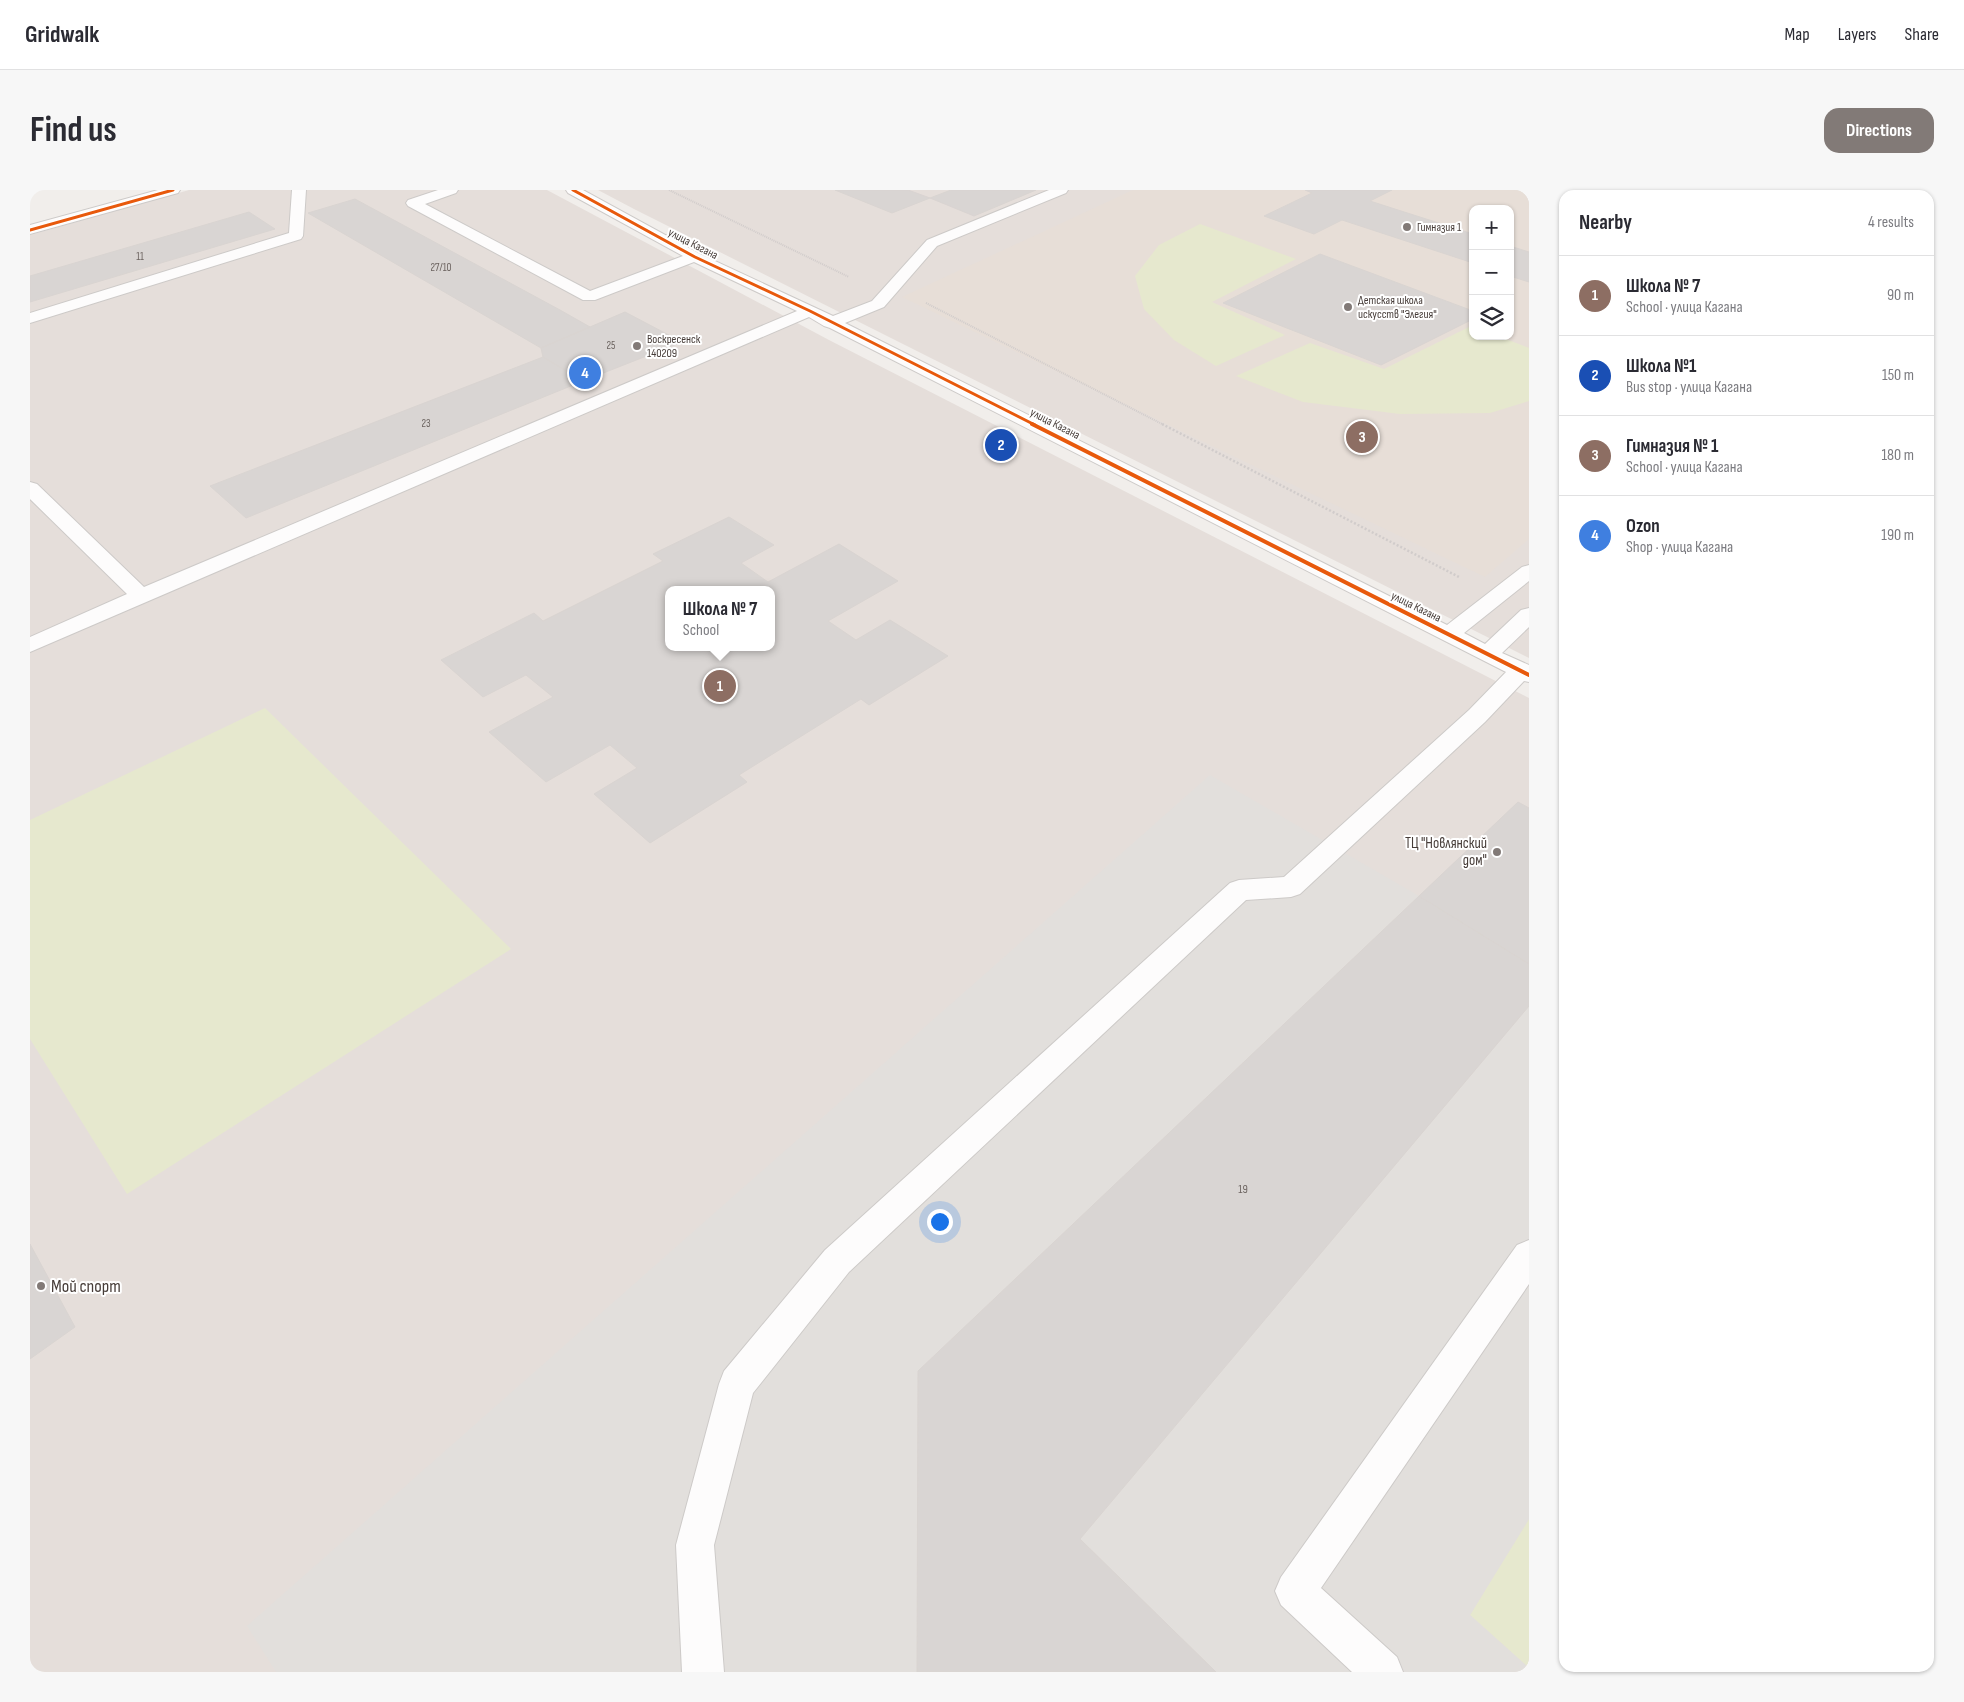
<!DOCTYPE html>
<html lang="en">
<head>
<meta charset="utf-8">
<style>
	:root { --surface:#fff; --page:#f7f7f7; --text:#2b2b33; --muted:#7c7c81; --line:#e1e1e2; --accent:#827a77 }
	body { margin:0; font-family:"Sofia Sans Condensed",sans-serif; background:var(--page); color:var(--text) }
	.controls { position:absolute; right:15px; top:15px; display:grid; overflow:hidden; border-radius:10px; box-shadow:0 1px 4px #0004 }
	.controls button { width:45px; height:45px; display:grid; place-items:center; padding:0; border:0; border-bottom:1px solid var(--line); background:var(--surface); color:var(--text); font:25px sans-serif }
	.you { position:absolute; left:909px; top:1031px; width:18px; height:18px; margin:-12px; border:4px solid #fff; border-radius:50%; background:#1a73e8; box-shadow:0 0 0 8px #1a73e833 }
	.badge { display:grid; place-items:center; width:32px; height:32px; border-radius:50%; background:var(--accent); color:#fff; font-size:16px; font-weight:700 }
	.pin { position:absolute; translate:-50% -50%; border:2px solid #fff; box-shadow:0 1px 5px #0006 }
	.popup { position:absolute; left:635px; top:396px; width:110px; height:65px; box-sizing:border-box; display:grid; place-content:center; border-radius:10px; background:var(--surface); filter:drop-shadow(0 1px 4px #0005); font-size:16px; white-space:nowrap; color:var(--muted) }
	.popup b { font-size:19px; color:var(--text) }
	.popup::after { content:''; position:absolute; left:50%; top:100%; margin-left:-10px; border:10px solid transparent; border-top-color:var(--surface) }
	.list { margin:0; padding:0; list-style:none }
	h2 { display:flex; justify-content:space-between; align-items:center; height:65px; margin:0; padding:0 20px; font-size:21px }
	h2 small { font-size:16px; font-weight:400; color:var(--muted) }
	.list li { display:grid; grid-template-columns:32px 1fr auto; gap:15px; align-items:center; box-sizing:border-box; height:80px; padding:0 20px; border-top:1px solid var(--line) }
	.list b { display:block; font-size:19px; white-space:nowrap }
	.list p { margin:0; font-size:16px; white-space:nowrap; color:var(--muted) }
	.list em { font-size:16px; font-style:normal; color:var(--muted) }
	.icon { flex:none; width:28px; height:28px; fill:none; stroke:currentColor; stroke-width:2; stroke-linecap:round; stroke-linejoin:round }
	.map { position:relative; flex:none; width:1499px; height:1482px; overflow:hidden; border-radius:15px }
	header { display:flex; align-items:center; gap:30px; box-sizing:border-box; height:70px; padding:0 25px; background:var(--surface); border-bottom:1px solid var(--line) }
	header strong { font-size:24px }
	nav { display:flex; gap:28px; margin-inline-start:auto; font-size:18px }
	.intro { display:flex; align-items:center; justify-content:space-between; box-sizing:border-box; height:120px; padding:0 30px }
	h1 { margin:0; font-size:35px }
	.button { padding:12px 22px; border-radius:15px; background:var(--accent); color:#fff; font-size:18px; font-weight:700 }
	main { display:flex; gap:30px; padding:0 30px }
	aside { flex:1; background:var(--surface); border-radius:15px; box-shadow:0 1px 4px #0004 }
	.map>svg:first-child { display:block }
</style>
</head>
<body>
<header>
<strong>Gridwalk</strong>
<nav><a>Map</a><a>Layers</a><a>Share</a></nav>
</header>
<div class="intro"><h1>Find us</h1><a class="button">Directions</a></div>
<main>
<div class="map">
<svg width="1499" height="1482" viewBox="0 0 1499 1482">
	<rect width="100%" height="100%" fill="#f1eeeb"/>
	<path fill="#e5deda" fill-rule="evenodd" d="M 159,0 L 517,0 L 799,150 L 1499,508 L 1499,1482 L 0,1482 L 0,45 ZM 639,400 L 741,400 L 741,457 L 639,457 Z
		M 568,0 L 1499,0 L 1499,468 L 604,19 ZM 1443,19 L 1480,19 L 1480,146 L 1443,146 Z"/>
	<path fill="#e7ded7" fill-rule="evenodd" d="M 1103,0 L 1499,0 L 1499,349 L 1455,387 L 872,107 ZM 1443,19 L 1480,19 L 1480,146 L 1443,146 Z"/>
	<path fill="#e6e8ce" d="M 1170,34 L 1266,69 L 1182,112 L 1255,145 L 1186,176 L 1144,150 L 1114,119 L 1105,86 L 1129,55 Z
		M 1441,136 L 1443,137 L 1443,146 L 1468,146 L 1499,158 L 1499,211 L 1460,223 L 1370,224 L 1273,212 L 1206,186 L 1280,153 L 1354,179 Z
		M 235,518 L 481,759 L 97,1004 L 0,849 L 0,630 Z
		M 1499,1329 L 1499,1478 L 1440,1425 Z"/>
	<path fill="#e2dfdc" d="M 1180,585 L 1389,706 L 888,1181 L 887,1482 L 246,1482 L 217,1436 Z
		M 1499,816 L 1499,1329 L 1440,1425 L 1499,1478 L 1499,1482 L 1186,1482 L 1050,1349 Z"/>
	<path fill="#d9d5d3" stroke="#d9d4d1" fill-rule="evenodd" d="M 805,0 L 878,0 L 900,8 L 862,23 Z
		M 921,0 L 1006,0 L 944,26 L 900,8 Z
		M 1275,0 L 1362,0 L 1340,11 L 1443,44 L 1443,73 L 1312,30 L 1284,44 L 1234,26 L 1282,3 Z
		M 325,9 L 530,120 L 560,137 L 511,158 L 278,23 Z
		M 219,22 L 245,39 L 0,112 L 0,86 Z
		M 1480,56 L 1499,62 L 1499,92 L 1480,86 Z
		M 1290,64 L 1443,121 L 1443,129 L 1351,175 L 1193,113 Z
		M 595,122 L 652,152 L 553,191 L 513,167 L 511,158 Z
		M 513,167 L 553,191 L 216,328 L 180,296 Z
		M 699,327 L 744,355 L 711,373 L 738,392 L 809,354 L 868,391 L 798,431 L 826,450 L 860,430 L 918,466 L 839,515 L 831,509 L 709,585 L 717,592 L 620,653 L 564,604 L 607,578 L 580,555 L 516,592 L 459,542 L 523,507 L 496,485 L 453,507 L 411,470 L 504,423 L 513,431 L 633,371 L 623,364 ZM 639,400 L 741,400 L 741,457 L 639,457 Z
		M 1488,612 L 1499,618 L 1499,774 L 1389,706 Z
		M 1389,706 L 1499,774 L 1499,816 L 1050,1349 L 1186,1482 L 887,1482 L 888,1181 Z
		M 0,1054 L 45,1137 L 0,1169 Z"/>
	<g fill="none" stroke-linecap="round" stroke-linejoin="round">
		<defs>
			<path id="minor" d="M 128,0 L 150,0 L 148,3 L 0,44 L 0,35 Z
				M 262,0 L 276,0 L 273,46 L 271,49 L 0,133 L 0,123 L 259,43 Z
				M 408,0 L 428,0 L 426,3 L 395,14 L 560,101 L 653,66 L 538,3 L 536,0 L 553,0 L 670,64 L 803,126 L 842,111 L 897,50 L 1019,0 L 1038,0 L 1036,3 L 907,56 L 854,117 L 815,133 L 1417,435 L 1492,377 L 1499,375 L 1499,391 L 1434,443 L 1455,454 L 1491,420 L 1499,418 L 1499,437 L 1472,463 L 1499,475 L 1499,492 L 1494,491 L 1455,532 L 1270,704 L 1261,707 L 1216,710 L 819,1082 L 723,1203 L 684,1355 L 694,1482 L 652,1482 L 646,1355 L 689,1194 L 694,1181 L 795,1060 L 1200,693 L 1209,690 L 1254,687 L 1439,520 L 1476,482 L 800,138 L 794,136 L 779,127 L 0,462 L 0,447 L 97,404 L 0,309 L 0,292 L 7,294 L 114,397 L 767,121 L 664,72 L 565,110 L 553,110 L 378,16 L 376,13 L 378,10 Z
				M 1499,1050 L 1499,1094 L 1291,1398 L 1367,1467 L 1373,1482 L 1322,1482 L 1251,1415 L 1245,1401 L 1251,1387 L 1487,1055 Z"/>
		</defs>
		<use href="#minor" stroke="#cdcac8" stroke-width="2"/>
		<path stroke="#d1cccb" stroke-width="2" stroke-dasharray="1 1" stroke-linecap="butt" d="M 639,0 L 819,87
			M 896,113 L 1134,235"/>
		<path stroke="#d1cccb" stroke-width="2.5" stroke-dasharray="2 2" stroke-linecap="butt" d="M 1132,234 L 1429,387"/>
		<use href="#minor" fill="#fdfcfc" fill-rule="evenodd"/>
		<defs>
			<path id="cycleway-far1" d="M 543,0 L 665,67 L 780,121 L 1005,235
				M 0,40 L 143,0"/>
			<path id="cycleway" d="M 1002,234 L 1499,485"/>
		</defs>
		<use href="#cycleway-far1" stroke="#fff" stroke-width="5"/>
		<use href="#cycleway" stroke="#fff" stroke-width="6"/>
		<use href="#cycleway-far1" stroke="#e8590c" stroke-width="3"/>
		<use href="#cycleway" stroke="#e8590c" stroke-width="4"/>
	</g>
	<g fill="#827a77" stroke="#fff" stroke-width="2">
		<circle cx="1377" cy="37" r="5"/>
		<circle cx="1318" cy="117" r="5"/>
		<circle cx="607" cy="156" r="5"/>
		<circle cx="1467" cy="662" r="5"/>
		<circle cx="11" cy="1096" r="5"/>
	</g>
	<g text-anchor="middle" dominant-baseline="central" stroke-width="4" stroke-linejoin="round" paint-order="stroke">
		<g font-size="11" fill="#6c6460">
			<text x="110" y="66">11</text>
			<text x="411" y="77">27/10</text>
			<text x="581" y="155">25</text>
			<text x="396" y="233">23</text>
		</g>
		<g font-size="12" fill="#463c38" stroke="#fff" text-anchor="start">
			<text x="1387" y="37">Гимназия 1</text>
			<text x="1328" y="110">Детская школа<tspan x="1328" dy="14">искусств "Элегия"</tspan></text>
			<text x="617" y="149">Воскресенск<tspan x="617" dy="14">140209</tspan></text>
		</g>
		<g font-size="12" fill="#463c38" stroke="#fff">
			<text transform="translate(663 54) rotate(27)">улица Кагана</text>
			<text transform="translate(1025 234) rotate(27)">улица Кагана</text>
			<text transform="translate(1386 417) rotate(26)">улица Кагана</text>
		</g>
		<g font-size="12" fill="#6c6460">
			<text x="1213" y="999">19</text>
		</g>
		<g font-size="15" fill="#463c38" stroke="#fff" text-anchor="end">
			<text x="1457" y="653">ТЦ "Новлянский<tspan x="1457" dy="17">дом"</tspan></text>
		</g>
		<g font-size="18" fill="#463c38" stroke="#fff" text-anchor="start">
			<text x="21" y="1096">Мой спорт</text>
		</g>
	</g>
</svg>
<div class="controls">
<button>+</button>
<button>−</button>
<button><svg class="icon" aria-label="layers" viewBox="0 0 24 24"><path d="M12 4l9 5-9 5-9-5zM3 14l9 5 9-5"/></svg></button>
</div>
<div class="you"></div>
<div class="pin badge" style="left:690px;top:496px;background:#8d6e63">1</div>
<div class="popup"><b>Школа № 7</b>School</div>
<div class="pin badge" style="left:971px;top:255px;background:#1a4fb4">2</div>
<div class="pin badge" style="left:1332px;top:247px;background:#8d6e63">3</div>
<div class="pin badge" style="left:555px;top:183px;background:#3f7fe0">4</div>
</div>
<aside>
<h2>Nearby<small>4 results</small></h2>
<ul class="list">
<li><span class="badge" style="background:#8d6e63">1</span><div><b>Школа № 7</b><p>School · улица Кагана</p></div><em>90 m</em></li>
<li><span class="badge" style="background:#1a4fb4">2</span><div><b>Школа №1</b><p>Bus stop · улица Кагана</p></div><em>150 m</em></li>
<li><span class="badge" style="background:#8d6e63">3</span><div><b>Гимназия № 1</b><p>School · улица Кагана</p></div><em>180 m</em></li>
<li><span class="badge" style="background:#3f7fe0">4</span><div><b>Ozon</b><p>Shop · улица Кагана</p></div><em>190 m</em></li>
</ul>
</aside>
</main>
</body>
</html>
